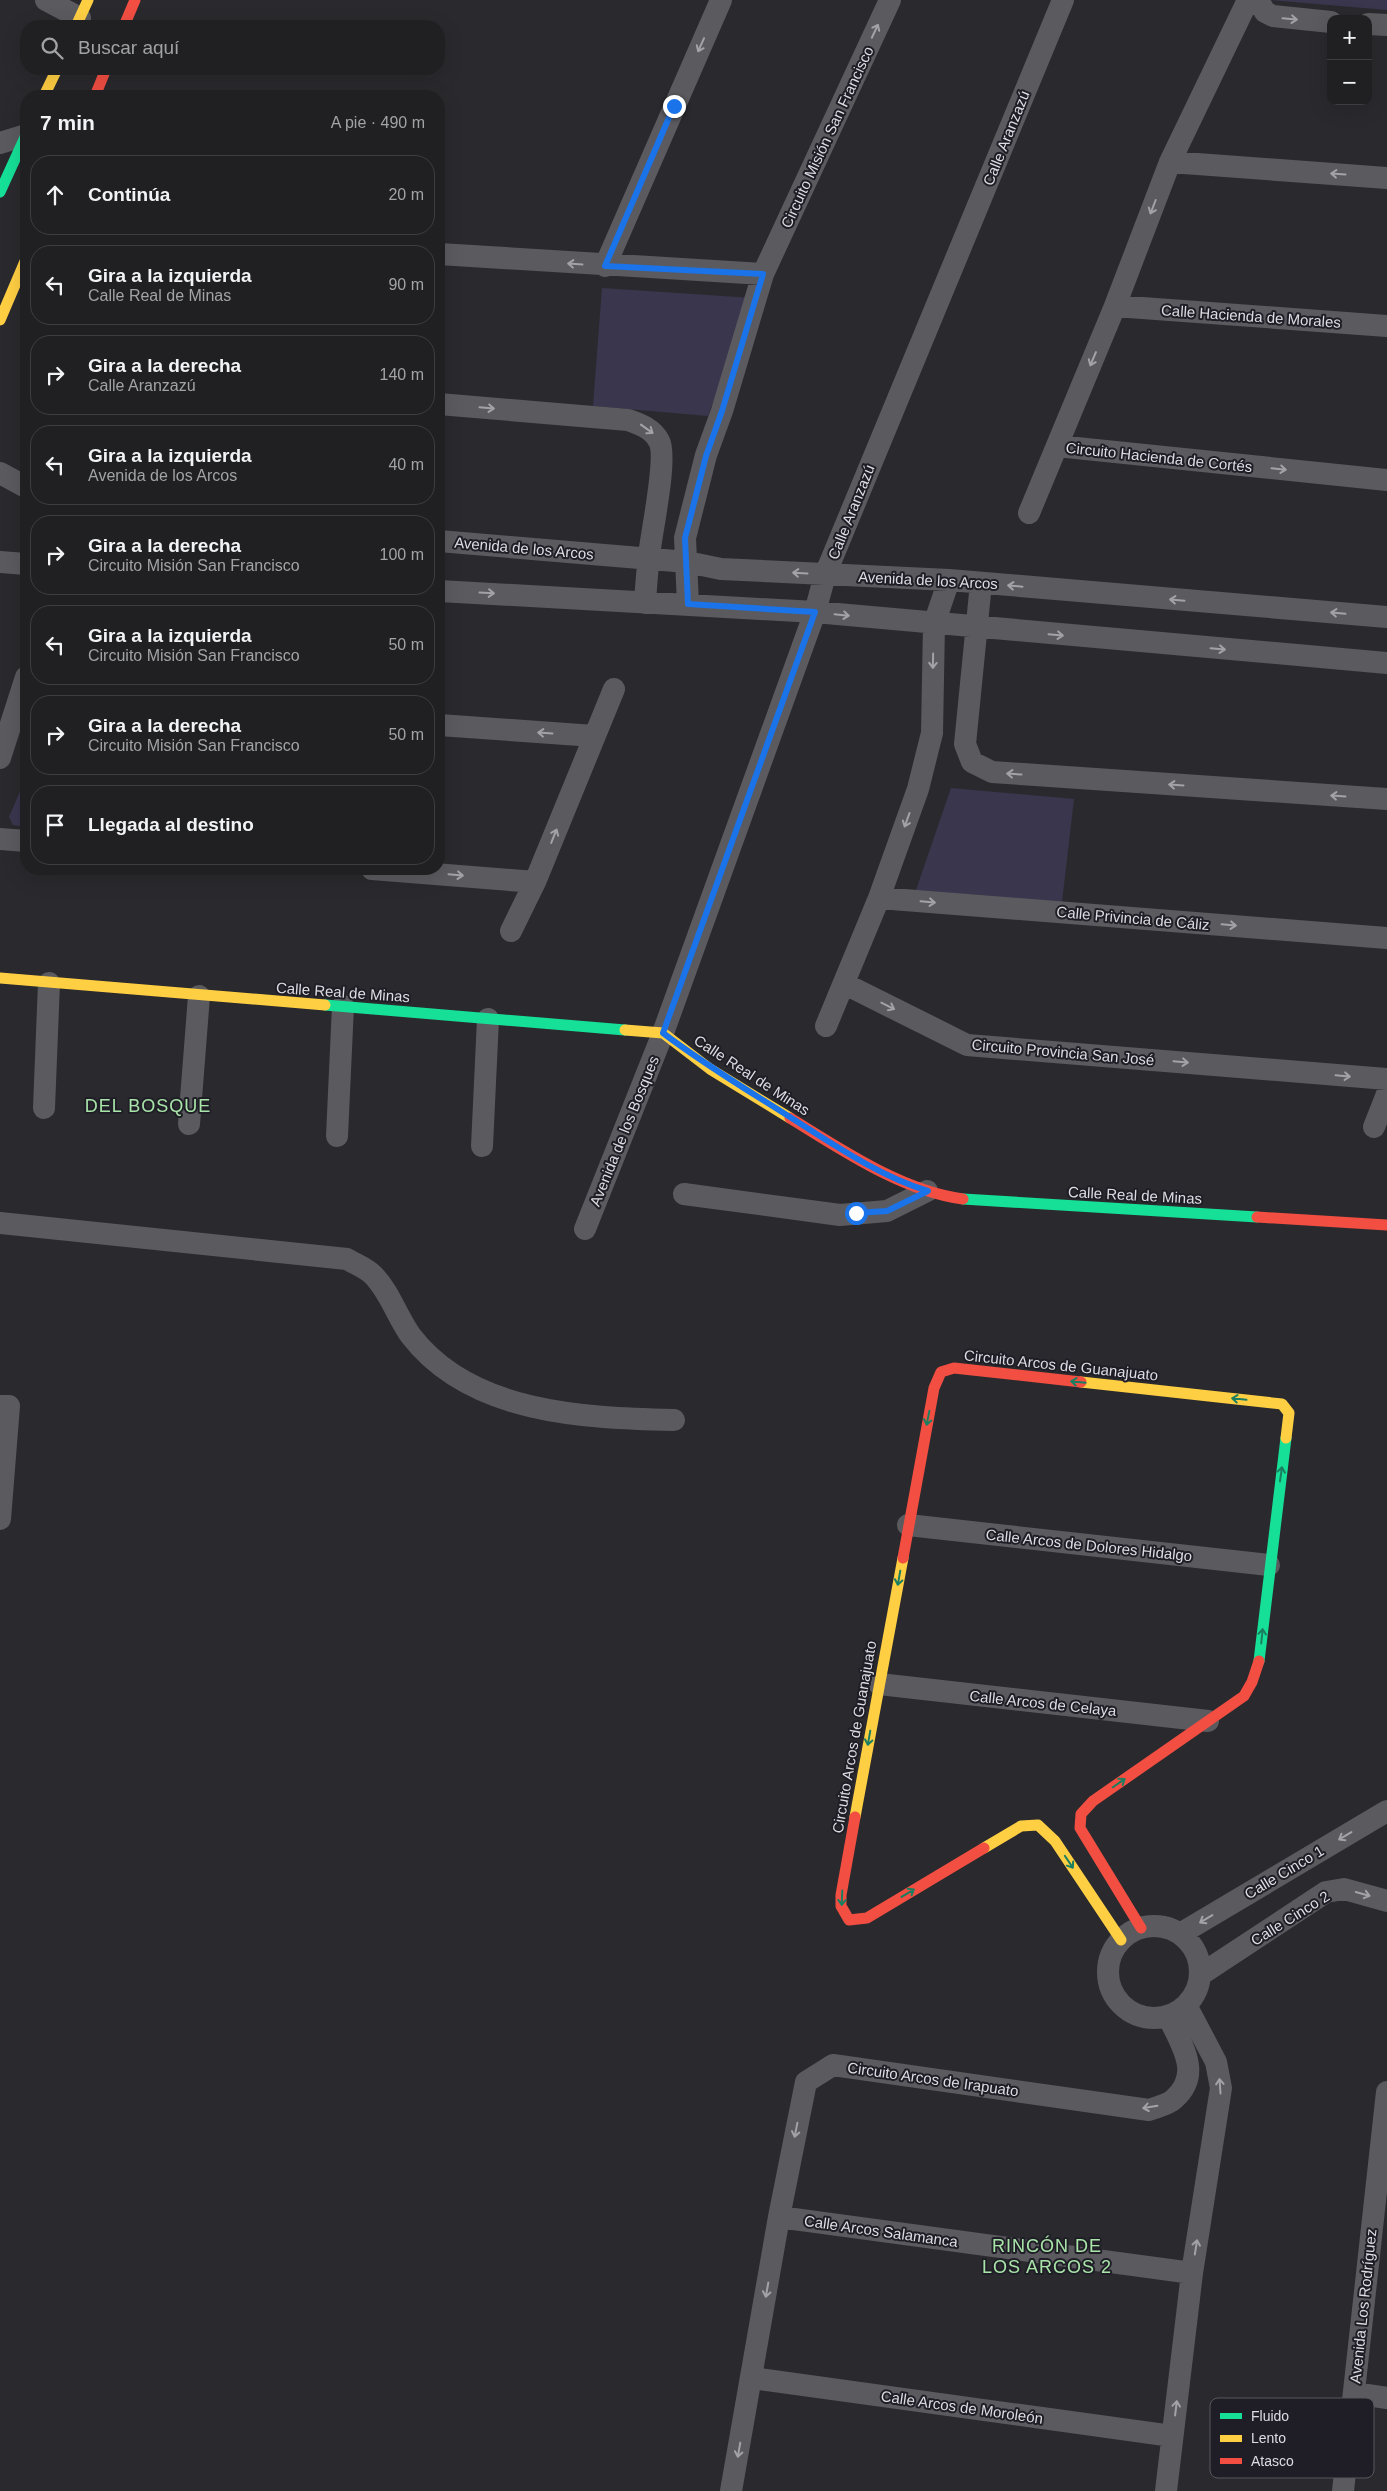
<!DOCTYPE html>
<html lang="es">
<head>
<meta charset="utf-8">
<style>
	:root { --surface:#202022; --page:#28282a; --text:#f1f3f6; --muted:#a2a3a5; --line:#3d3e40 }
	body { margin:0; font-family:Arial,sans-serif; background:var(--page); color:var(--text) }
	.controls { position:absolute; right:15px; top:15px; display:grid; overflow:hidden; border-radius:10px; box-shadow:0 5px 20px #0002 }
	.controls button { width:45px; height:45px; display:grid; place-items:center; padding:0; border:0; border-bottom:1px solid var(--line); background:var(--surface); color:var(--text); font:25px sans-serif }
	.stop { position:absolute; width:15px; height:15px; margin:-11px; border:4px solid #1a73e8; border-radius:50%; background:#fff }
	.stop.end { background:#1a73e8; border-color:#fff; box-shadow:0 1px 5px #0008 }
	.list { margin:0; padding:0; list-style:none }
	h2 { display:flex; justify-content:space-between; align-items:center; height:65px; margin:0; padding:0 20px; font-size:21px }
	h2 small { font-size:16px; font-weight:400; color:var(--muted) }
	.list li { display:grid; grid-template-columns:32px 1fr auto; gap:15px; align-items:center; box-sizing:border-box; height:80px; margin:0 10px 10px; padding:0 10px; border:1px solid var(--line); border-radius:20px }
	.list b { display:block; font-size:19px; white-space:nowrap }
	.list p { margin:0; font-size:16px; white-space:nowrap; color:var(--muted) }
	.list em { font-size:16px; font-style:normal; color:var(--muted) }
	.icon { flex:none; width:28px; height:28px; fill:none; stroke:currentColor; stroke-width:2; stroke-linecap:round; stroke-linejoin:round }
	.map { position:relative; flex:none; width:1387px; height:2491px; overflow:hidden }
	.search { position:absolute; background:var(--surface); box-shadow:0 5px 20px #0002; left:20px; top:20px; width:425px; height:55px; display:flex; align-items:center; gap:12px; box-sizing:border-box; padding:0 18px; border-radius:20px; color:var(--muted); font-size:19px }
	.panel { position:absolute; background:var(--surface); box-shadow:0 5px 20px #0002; left:20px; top:90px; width:425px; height:785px; border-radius:20px }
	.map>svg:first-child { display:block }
</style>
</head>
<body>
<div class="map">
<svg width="1387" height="2491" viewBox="0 0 1387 2491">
	<rect width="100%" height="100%" fill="#2a2a2e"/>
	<path fill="#3a364e" d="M 1269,0 L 1387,0 L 1387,10 Z
		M 602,288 L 752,298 L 708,416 L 593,406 Z
		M 26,777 L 26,827 L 13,825 L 9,817 Z
		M 951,788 L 1074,799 L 1062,902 L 916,890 Z"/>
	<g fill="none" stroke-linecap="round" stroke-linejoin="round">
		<path stroke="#5b5b5f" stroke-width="22" d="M 46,0 L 80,18
			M 1258,0 L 1265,12 L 1273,16 L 1331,22
			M 1368,24 L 1387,25
			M 0,143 L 26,135
			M 1170,162 L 1387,178
			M 439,254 L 763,274
			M 605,266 L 721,0
			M 1115,306 L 1387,326
			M 439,404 L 628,420 C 640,424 653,429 659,441 C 668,457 651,534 649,556 C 647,572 646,587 645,603
			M 1057,446 L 1387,480
			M 0,473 L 26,487
			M 1029,513 L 1115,306 L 1170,162 L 1248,0
			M 439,541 L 687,562 L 721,569 L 949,580 L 1387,617
			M 0,562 L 26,564
			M 981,583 L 965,744 L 972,762 L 992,772 L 1387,799
			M 439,591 L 815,612 L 1387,663
			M 688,604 L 685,538 L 706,455 L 722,411 L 763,274 L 890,0
			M 439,725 L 594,736
			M 0,758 L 26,677
			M 0,839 L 26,841
			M 372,869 L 535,882
			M 879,898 L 1387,938
			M 511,931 L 535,882 L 614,689
			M 845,984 L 967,1045 L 1387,1079
			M 826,1026 L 879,898 L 918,789 L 932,733 L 934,624 L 949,580
			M 44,1108 L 49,983
			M 189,1124 L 199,996
			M 1374,1127 L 1387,1094
			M 337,1136 L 343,1006
			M 482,1146 L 488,1019
			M 684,1194 L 840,1215 L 887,1211 L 927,1191
			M 0,1223 L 347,1259 C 355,1264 366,1268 373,1275 C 390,1292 397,1317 411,1336 C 471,1414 585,1418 674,1420
			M 585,1229 L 663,1033 L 815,612 L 825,575 L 1063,0
			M 0,1406 L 9,1406 L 0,1519
			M 908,1525 L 1269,1565
			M 879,1684 L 1208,1721
			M1108 1972a46 46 0 1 1 92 0a46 46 0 1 1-92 0Z
			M 1180,1934 L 1387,1811
			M 1200,1975 L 1326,1892 L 1344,1889 L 1387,1901
			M 779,2217 L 1192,2273
			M 752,2378 L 1172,2436
			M 1354,2393 L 1387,2398
			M 731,2491 L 779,2217 L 806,2082 L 833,2065 L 1149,2110 C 1156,2107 1168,2105 1174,2099 C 1203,2074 1181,2044 1168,2016
			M 1166,2491 L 1192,2273 L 1221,2088 L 1216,2062 L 1186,2005
			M 1343,2491 L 1387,2092"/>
		<path stroke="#16e098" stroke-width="11" d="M 0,192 L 26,135
			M 325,1005 L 625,1030
			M 963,1199 L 1257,1217
			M 1259,1661 L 1286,1438"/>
		<path stroke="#ffcf43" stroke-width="11" d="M 76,26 L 88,0
			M 44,96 L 57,69
			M 0,320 L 26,259
			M 0,978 L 325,1005
			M 625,1030 L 663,1033 L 710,1069 L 790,1118
			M 1081,1382 L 1282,1404 L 1289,1413 L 1286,1438
			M 855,1817 L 903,1558
			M 984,1848 L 1021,1826 L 1038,1825 L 1055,1841 L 1121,1940"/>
		<path stroke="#f24e42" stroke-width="11" d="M 124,26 L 135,0
			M 95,96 L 106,69
			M 790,1118 C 842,1150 902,1191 963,1199
			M 1257,1217 L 1387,1225
			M 903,1558 L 934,1388 L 941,1372 L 954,1368 L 1081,1382
			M 855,1817 L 841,1895 L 841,1906 L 849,1920 L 867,1918 L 984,1848
			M 1141,1928 L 1080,1828 L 1081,1814 L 1093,1801 L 1244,1696 L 1252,1682 L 1259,1661"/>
	</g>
	<defs><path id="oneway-shaft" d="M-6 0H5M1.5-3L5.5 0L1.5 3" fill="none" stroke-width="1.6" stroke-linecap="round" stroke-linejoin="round" transform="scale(1.25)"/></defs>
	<g stroke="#a2a2a7">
		<use href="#oneway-shaft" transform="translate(1290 19) rotate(5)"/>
		<use href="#oneway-shaft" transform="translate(875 31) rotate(-65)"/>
		<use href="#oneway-shaft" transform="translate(701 45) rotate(114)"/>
		<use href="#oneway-shaft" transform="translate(1338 174) rotate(-176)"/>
		<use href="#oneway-shaft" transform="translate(1153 207) rotate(111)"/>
		<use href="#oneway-shaft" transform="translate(575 264) rotate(-176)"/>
		<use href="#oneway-shaft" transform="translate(1093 359) rotate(113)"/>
		<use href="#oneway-shaft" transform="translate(487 408) rotate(5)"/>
		<use href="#oneway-shaft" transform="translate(647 429) rotate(36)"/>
		<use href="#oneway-shaft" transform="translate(1279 469) rotate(6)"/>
		<use href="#oneway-shaft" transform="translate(800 573) rotate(-177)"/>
		<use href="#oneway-shaft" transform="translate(1015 586) rotate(-175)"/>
		<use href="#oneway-shaft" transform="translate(487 593) rotate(3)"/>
		<use href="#oneway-shaft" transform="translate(1177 600) rotate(-175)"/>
		<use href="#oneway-shaft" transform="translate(1338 613) rotate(-175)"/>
		<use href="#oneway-shaft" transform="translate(842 615) rotate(6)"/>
		<use href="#oneway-shaft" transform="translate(1056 635) rotate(5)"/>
		<use href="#oneway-shaft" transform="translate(1218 649) rotate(5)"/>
		<use href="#oneway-shaft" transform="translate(933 661) rotate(91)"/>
		<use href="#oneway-shaft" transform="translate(545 733) rotate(-176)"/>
		<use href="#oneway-shaft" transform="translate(1014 774) rotate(-176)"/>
		<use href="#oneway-shaft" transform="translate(1176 785) rotate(-176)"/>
		<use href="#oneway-shaft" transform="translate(1338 796) rotate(-176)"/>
		<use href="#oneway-shaft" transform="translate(907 820) rotate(110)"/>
		<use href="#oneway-shaft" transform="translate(554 836) rotate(-68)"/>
		<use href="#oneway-shaft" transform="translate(456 875) rotate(5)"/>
		<use href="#oneway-shaft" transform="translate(928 902) rotate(5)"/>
		<use href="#oneway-shaft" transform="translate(1229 925) rotate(5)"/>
		<use href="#oneway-shaft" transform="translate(888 1006) rotate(27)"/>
		<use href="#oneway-shaft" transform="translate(1181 1062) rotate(5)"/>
		<use href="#oneway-shaft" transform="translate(1343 1076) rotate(5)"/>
		<use href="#oneway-shaft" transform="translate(1345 1836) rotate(149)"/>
		<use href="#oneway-shaft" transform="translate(1363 1894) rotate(16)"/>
		<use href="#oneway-shaft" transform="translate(1206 1919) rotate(149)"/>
		<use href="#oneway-shaft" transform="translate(1220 2086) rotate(-94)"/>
		<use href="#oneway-shaft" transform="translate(1150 2107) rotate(171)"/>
		<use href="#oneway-shaft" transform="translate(796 2130) rotate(101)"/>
		<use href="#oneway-shaft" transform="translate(1196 2247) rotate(-81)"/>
		<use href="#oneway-shaft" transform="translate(767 2290) rotate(100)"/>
		<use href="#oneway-shaft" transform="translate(1176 2408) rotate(-83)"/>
		<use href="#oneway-shaft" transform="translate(739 2450) rotate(100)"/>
	</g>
	<g stroke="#1a7f60">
		<use href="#oneway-shaft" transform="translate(1078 1382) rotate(-174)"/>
		<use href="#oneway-shaft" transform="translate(1239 1399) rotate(-174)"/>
		<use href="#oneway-shaft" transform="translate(928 1418) rotate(101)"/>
		<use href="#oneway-shaft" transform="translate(1281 1474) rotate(-82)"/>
		<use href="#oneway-shaft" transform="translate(899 1578) rotate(100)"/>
		<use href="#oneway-shaft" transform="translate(1262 1636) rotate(-84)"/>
		<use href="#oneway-shaft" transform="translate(869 1738) rotate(100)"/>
		<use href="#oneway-shaft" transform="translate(1119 1783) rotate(-35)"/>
		<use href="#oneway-shaft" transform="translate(1069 1862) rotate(56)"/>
		<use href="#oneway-shaft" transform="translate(908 1893) rotate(-31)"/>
		<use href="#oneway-shaft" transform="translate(842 1898) rotate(92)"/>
	</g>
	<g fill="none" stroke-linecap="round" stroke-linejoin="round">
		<path stroke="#1a73e8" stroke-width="6" d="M 674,106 L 605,266 L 763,274 L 722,411 L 706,456 L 685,538 L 688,604 L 815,612 L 663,1033 C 705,1065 749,1091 793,1119 C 834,1145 881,1177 928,1191 L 887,1211 L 856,1213"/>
	</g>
	<g text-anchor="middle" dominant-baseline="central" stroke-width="4" stroke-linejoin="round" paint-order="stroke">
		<g font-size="15" fill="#dddce2" stroke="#1f1e27">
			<text transform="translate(827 137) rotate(-65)">Circuito Misión San Francisco</text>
			<text transform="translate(1006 138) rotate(-68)">Calle Aranzazú</text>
			<text transform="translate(1251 316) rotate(4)">Calle Hacienda de Morales</text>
			<text transform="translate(1159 457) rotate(6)">Circuito Hacienda de Cortés</text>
			<text transform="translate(851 512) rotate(-68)">Calle Aranzazú</text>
			<text transform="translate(524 548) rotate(5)">Avenida de los Arcos</text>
			<text transform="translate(928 580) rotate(3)">Avenida de los Arcos</text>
			<text transform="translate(1133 918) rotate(5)">Calle Privincia de Cáliz</text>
			<text transform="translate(343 992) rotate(4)">Calle Real de Minas</text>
			<text transform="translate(1063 1052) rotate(5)">Circuito Provincia San José</text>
			<text transform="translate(752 1075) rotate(33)">Calle Real de Minas</text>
			<text transform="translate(624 1131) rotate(-68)">Avenida de los Bosques</text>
			<text transform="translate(1135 1195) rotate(3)">Calle Real de Minas</text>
			<text transform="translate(1061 1365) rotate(6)">Circuito Arcos de Guanajuato</text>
			<text transform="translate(1089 1545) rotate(6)">Calle Arcos de Dolores Hidalgo</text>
			<text transform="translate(1043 1703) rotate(6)">Calle Arcos de Celaya</text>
			<text transform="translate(854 1737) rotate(-80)">Circuito Arcos de Guanajuato</text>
			<text transform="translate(1284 1872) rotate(-31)">Calle Cinco 1</text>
			<text transform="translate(1290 1918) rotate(-32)">Calle Cinco 2</text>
			<text transform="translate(933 2079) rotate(8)">Circuito Arcos de Irapuato</text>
			<text transform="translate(881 2231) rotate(8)">Calle Arcos Salamanca</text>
			<text transform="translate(1363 2306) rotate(-84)">Avenida Los Rodríguez</text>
			<text transform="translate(962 2407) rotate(8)">Calle Arcos de Moroleón</text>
		</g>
		<g font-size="18" letter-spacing="1" fill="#a9e4a9" stroke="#1f1e27">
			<text x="148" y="1106">DEL BOSQUE</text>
			<text x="1047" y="2246">RINCÓN DE<tspan x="1047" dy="21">LOS ARCOS 2</tspan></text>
		</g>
	</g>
	<rect x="1210" y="2398" width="164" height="80" rx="8" fill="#1f1e27" stroke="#58575f" stroke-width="1"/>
	<rect x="1220" y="2413" width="22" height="6" fill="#16e098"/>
	<rect x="1220" y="2435" width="22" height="7" fill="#ffcf43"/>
	<rect x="1220" y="2458" width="22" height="6" fill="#f24e42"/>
	<g font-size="14" fill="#dddce2">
		<text x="1251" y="2421">Fluido</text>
		<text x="1251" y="2443">Lento</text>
		<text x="1251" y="2466">Atasco</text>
	</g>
</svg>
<div class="controls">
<button>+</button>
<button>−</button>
</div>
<div class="stop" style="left:856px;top:1213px"></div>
<div class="stop end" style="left:674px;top:106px"></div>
<div class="search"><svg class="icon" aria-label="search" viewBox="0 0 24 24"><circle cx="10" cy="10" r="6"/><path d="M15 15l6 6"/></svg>Buscar aquí</div>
<section class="panel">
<h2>7 min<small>A pie · 490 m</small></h2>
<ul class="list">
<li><svg class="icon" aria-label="ahead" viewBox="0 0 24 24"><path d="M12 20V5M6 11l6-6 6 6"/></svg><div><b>Continúa</b></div><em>20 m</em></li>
<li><svg class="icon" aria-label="left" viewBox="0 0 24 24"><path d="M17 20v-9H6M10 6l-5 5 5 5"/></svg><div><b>Gira a la izquierda</b><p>Calle Real de Minas</p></div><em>90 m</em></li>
<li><svg class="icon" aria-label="right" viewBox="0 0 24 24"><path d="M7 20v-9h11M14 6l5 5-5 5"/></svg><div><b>Gira a la derecha</b><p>Calle Aranzazú</p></div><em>140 m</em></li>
<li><svg class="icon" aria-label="left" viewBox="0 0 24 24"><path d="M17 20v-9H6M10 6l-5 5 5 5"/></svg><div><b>Gira a la izquierda</b><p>Avenida de los Arcos</p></div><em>40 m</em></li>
<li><svg class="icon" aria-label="right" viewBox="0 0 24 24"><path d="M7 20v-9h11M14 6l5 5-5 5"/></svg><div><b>Gira a la derecha</b><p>Circuito Misión San Francisco</p></div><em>100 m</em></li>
<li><svg class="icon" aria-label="left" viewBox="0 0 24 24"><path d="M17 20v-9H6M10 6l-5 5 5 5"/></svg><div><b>Gira a la izquierda</b><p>Circuito Misión San Francisco</p></div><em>50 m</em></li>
<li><svg class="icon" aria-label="right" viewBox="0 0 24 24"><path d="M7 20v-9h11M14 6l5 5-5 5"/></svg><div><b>Gira a la derecha</b><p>Circuito Misión San Francisco</p></div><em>50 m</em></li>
<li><svg class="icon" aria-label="arrive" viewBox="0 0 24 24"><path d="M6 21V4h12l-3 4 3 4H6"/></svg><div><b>Llegada al destino</b></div></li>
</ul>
</section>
</div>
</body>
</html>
